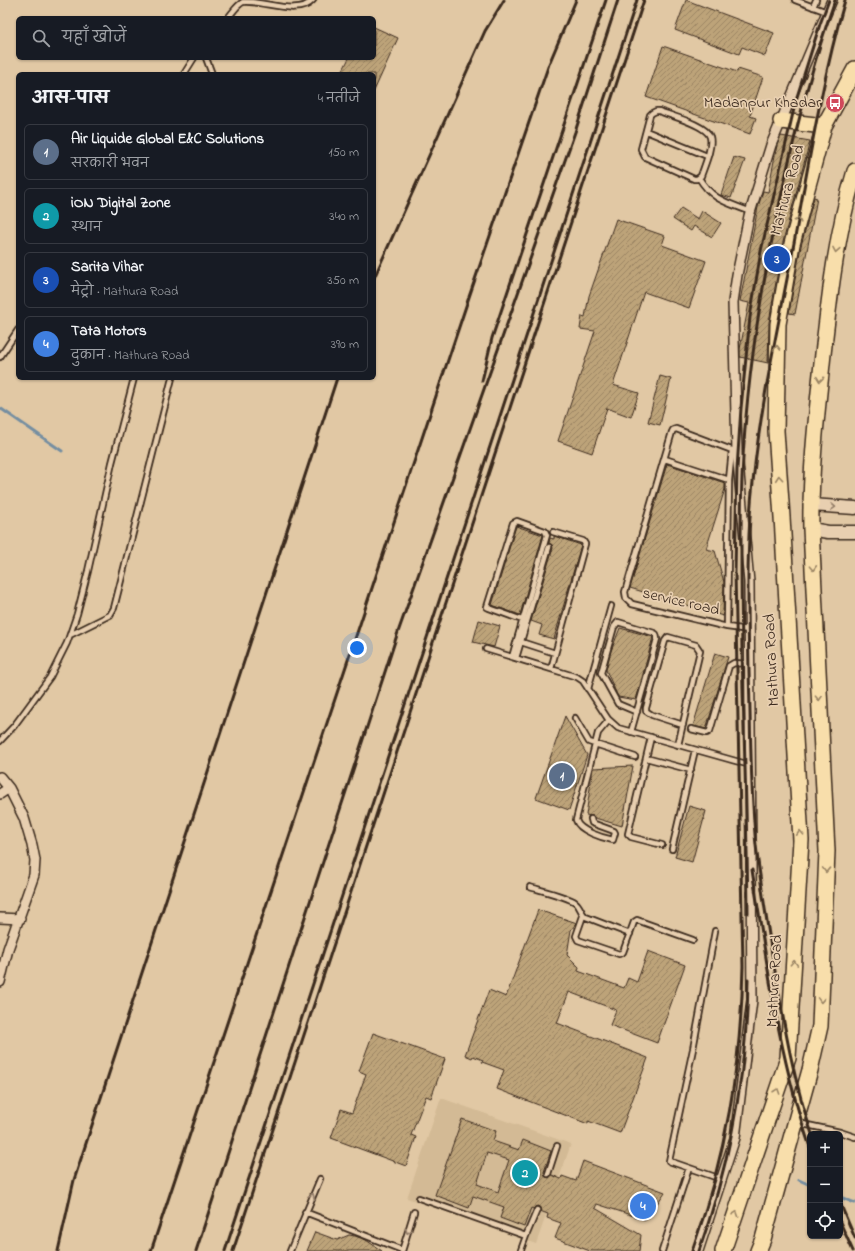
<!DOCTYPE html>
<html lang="hi">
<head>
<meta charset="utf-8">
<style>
	:root { --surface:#171b24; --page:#242831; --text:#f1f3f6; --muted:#9ea1a6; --line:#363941; --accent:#2563eb }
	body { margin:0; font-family:"Indie Flower","Playpen Sans Deva",sans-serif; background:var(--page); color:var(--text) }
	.controls { position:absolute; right:12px; bottom:12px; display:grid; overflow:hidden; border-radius:6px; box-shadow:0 1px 3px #0004 }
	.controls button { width:36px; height:36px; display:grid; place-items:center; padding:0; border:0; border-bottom:1px solid var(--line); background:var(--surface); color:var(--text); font:20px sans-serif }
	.you { position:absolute; left:357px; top:648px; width:14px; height:14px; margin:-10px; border:3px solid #fff; border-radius:50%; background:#1a73e8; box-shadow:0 0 0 6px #1a73e833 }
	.badge { display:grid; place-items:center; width:26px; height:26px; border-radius:50%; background:var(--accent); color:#fff; font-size:13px; font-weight:700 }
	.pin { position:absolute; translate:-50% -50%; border:2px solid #fff; box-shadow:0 1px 4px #0006 }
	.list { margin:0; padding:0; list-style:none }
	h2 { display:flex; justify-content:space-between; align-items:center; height:52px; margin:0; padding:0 16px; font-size:17px }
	h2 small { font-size:13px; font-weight:400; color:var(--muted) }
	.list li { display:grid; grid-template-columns:26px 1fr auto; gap:12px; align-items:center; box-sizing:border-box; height:56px; margin:0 8px 8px; padding:0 8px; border:1px solid var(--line); border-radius:6px }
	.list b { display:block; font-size:15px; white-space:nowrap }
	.list p { margin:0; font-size:13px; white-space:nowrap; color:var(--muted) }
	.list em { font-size:13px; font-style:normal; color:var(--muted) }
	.icon { flex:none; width:22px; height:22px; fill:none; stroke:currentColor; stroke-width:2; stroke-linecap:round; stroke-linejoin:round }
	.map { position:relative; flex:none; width:855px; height:1251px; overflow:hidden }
	.search { position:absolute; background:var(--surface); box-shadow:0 1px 3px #0004; left:16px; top:16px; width:360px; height:44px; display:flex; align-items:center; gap:10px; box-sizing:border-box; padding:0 14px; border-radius:6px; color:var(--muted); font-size:15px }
	.panel { position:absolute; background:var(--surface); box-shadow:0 1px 3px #0004; left:16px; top:72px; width:360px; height:308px; border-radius:6px }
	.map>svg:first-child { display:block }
</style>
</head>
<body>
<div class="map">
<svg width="855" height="1251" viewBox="0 0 855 1251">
	<defs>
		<pattern id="building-hatch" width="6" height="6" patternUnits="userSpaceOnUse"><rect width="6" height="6" fill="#bda379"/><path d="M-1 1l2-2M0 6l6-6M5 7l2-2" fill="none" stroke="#9b8563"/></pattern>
	</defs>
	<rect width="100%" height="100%" fill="#e1c8a4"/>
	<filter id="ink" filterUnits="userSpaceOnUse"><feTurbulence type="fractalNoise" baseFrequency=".025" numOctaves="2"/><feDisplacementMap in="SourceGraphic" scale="8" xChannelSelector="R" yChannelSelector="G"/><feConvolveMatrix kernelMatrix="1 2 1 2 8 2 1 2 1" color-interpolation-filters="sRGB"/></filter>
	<g filter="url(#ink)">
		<path fill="#d3ba95" d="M 441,1098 L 571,1144 L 536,1244 L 407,1198 Z"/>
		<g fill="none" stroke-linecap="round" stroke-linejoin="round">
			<path stroke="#748ea1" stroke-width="3" d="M 0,408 L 62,451
				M 799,1180 L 810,1185
				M 840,1197 L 855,1203"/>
		</g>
		<path fill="url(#building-hatch)" stroke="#3b2a1e" fill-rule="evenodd" d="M 686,0 L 774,33 L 765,56 L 742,47 L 739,54 L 675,30 Z
			M 374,27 L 398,38 L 374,91 L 374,74 L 341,74 L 349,58 L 374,58 Z
			M 663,46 L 737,72 L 738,69 L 763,77 L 750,116 L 756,118 L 750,134 L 646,97 Z
			M 781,136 L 810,141 L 783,242 L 769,322 L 768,363 L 740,357 L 740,349 L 749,303 L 740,301 L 758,207 L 763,191 L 768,192 L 777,145 Z
			M 734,157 L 745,160 L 731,198 L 721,195 Z
			M 814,197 L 817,198 L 795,314 L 789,313 L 801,246 Z
			M 681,208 L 698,219 L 702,211 L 721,223 L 712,237 L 694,226 L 691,231 L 673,219 Z
			M 616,219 L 665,236 L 662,245 L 706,261 L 689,308 L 644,292 L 613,385 L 639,393 L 631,417 L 607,408 L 592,453 L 558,441 L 595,331 L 580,329 L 582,316 L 585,317 L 589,296 Z
			M 660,376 L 671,379 L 660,425 L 648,422 Z
			M 667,464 L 725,483 L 725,489 L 706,549 L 715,551 L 724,582 L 723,616 L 630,588 Z
			M 516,526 L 543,535 L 520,615 L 492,605 Z
			M 554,536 L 581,545 L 554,639 L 539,635 L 542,625 L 531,621 L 553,548 L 552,545 L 549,543 L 550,538 L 554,539 Z
			M 479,620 L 500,626 L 494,647 L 473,642 Z
			M 620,628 L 653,637 L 636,700 L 618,697 L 606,670 L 611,651 Z
			M 715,653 L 728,657 L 706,729 L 693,726 Z
			M 565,716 L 587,755 L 569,810 L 536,798 Z
			M 633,766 L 622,826 L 595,818 L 592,816 L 586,815 L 593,768 Z
			M 689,806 L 706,811 L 692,862 L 675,857 Z
			M 538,910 L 577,923 L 571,930 L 567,955 L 579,967 L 578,971 L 624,988 L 628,978 L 637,982 L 648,951 L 685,965 L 657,1043 L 610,1025 L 616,1010 L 569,992 L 557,1023 L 648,1058 L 620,1133 L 588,1121 L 588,1124 L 497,1089 L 504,1070 L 482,1062 L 483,1060 L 473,1056 L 472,1058 L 465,1055 L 489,990 L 506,997 Z
			M 373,1033 L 445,1059 L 431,1098 L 426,1096 L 411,1135 L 416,1137 L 406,1166 L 331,1138 L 341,1109 L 352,1113 L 366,1074 L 359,1071 Z
			M 462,1119 L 496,1131 L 493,1141 L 519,1150 L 523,1140 L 551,1151 L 544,1172 L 546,1177 L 549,1178 L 552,1175 L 561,1179 L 562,1176 L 576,1181 L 583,1161 L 665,1192 L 646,1220 L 597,1204 L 595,1208 L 641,1235 L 639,1251 L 590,1251 L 555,1238 L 561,1223 L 547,1218 L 548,1214 L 540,1211 L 540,1208 L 538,1206 L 535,1207 L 533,1209 L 531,1208 L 524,1227 L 500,1218 L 504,1207 L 473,1196 L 469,1208 L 435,1195 ZM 487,1153 L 509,1160 L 498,1192 L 477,1184 Z
			M 315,1232 L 337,1240 L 349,1235 L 355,1236 L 366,1240 L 382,1251 L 307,1251 Z"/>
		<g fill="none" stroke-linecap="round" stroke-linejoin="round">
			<defs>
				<path id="service" d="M 795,0 L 827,12
					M 813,7 L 816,0
					M 228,18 C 233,12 237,5 243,2 C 264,0 298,17 313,0
					M 206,58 L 212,74
					M 184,74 L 194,58
					M 656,111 L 659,111 C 671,116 707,125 710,137 C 713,147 704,167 701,176 L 697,179 L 694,179 L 645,157 L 641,149 L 650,115 L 652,113 Z
					M 646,131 L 707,156
					M 699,178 C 713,201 727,202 751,212
					M 0,357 L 18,330
					M 732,450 L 729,480 L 727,627 L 632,604 L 626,598 L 625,592 L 672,432 L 673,430 L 676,429 L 737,452
					M 665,459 L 729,480
					M 727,627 L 749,630
					M 70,635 L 110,615 L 114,608 L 172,378
					M 521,642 L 555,653
					M 486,649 L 577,677 L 583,681 L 608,719 L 618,728 L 750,765
					M 512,657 L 547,535 L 545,531 L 517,521 L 513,523 L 487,607 L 489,608 L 522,620
					M 516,658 L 549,547
					M 551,669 L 585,544 L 583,541 L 553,532
					M 588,689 L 611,606
					M 575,718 L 589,742 L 635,757
					M 691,729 L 707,733 L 710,731 L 729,666 L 734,663 L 749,664
					M 631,732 L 657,639 L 656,634 L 654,633 L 618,622 L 614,627 L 601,673 L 618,704 L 637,712
					M 651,737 L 628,834 L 631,837 L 662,845
					M 0,741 L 14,726 L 50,677 L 67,643 L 77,614 L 88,571 L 112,463 L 134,378
					M 678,745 L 700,651 L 696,645 L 668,637 L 665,641 L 646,708 L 646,711 L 652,715 L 683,725
					M 646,758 L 691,770
					M 591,819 L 592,823 L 614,831 L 615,833 L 613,840 C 603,838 579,831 576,820 L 598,733 L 609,720
					M 672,849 L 695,750
					M 530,887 C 540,890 568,897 575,902 C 581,906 580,913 586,917 L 630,934
					M 583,916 L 576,936 L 578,940 L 619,954 L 623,952 L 634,922 L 637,920 L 693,940
					M 715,931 L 693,1049 L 669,1161 L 721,1179
					M 798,1123 L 840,1132 L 855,1137
					M 548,1174 L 557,1146
					M 419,1198 L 526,1236 L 521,1250
					M 305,1212 L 402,1250
					M 526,1236 L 537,1210
					M 290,1251 L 320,1179
					M 402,1251 L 414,1212
					M 662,1251 L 689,1168"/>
				<path id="minor" d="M 0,777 L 9,788 L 24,818 L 32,845 L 35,860 L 34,875 L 8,949 L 0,982
					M 0,794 L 9,788
					M 0,918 L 20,919
					M 698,1251 L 735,1138 L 752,1000 L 749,582 L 737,452 L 733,302 L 737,275 L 749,216 L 771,145 L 832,0"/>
				<path id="tertiary" d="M 811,505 L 855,508
					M 811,529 L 828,532 L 855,532"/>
				<path id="trunk" d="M 781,121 L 824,126
					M 723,1251 L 788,1058 L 801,840 L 782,517 L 776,431 L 778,324 L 792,244 L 824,126 L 855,69
					M 758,1251 L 763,1239 L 810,1070 L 820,1026 L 827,851 L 811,529 C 810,471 817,412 823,354 C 830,292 837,231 855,171"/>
			</defs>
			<use href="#service" stroke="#3b2a1e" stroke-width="8"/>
			<use href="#minor" stroke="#3b2a1e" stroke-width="12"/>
			<use href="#tertiary" stroke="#3b2a1e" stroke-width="15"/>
			<use href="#trunk" stroke="#3b2a1e" stroke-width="18"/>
			<use href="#service" stroke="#e8cfb0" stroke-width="4.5"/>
			<use href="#minor" stroke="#e8cfb0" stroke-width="9"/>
			<use href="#tertiary" stroke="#e8cfb0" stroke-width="12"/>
			<use href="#trunk" stroke="#f8deab" stroke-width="15"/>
			<path stroke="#3b2a1e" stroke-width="3" d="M 374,278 L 485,31 L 504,0
				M 482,381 L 492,338 L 606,0
				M 752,870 C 767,963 779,1058 810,1147
				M 748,913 C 747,825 744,737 742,649 C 741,591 740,534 742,477 C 746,381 761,286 782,192 C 796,127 813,63 835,0
				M 812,1134 C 791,1074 782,1011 771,948 C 766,914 760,880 756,845 C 750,788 751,730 749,672 C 748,609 746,545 753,482 C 761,402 779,322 794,243 C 809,161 822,80 845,0
				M 840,1203 L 855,1238
				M 840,1222 L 853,1251
				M 58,1251 L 74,1180 L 337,378
				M 151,1251 L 469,297 L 549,64 L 576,0
				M 196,1251 L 397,635 L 575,132 L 618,0
				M 225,1251 L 637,0
				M 233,1251 L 644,0
				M 692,1251 C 726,1156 741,1067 743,966 L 735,572 L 737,469 L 741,408 L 750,317 L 761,251 L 796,100 L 820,24 L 829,0
				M 699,1251 C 730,1163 747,1073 748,979"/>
		</g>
		<defs><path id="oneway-chevron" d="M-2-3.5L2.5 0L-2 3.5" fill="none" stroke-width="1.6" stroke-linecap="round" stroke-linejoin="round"/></defs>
		<g stroke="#9a8464">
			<use href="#oneway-chevron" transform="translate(798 220) rotate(-75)"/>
			<use href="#oneway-chevron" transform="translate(836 250) rotate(100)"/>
			<use href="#oneway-chevron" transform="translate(777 348) rotate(-89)"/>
			<use href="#oneway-chevron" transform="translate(820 379) rotate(96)"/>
			<use href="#oneway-chevron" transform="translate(779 478) rotate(-95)"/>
			<use href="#oneway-chevron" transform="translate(813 568) rotate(87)"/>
			<use href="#oneway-chevron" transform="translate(819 698) rotate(87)"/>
			<use href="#oneway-chevron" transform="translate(800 833) rotate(-93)"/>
			<use href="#oneway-chevron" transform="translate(826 870) rotate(92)"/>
			<use href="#oneway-chevron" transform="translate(794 963) rotate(-87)"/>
			<use href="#oneway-chevron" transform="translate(821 1000) rotate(92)"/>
			<use href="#oneway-chevron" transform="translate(777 1091) rotate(-71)"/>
			<use href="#oneway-chevron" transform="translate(736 1214) rotate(-71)"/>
		</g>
		<g stroke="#927c67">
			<use href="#oneway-chevron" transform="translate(833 507) rotate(3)"/>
			<use href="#oneway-chevron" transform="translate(312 1196) rotate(-66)"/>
			<use href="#oneway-chevron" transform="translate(408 1231) rotate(108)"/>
		</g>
	</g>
	<defs>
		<symbol id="bus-disc" viewBox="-11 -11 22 22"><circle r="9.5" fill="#d1495b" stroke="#e8cfb0"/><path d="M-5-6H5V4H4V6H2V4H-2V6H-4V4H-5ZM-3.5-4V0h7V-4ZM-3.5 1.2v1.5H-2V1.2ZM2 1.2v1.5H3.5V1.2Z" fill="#fff"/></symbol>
	</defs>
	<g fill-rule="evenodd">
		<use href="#bus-disc" x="824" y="92" width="22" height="22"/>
	</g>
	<g text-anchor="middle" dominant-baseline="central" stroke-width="3.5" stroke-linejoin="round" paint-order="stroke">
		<g font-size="16" fill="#3b2a1e" stroke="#e8cfb0" text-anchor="end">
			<text x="821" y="103">Madanpur Khadar</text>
		</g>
		<g font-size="16" fill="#3b2a1e" stroke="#e8cfb0">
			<text transform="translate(788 190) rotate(-75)">Mathura Road</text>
			<text transform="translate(681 602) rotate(13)">service road</text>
			<text transform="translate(772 660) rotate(-93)">Mathura Road</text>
			<text transform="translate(775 981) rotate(-87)">Mathura Road</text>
		</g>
	</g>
</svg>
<div class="controls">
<button>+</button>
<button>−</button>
<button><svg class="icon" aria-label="locate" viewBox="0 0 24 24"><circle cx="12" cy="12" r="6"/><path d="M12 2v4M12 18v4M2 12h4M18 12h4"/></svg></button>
</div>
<div class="you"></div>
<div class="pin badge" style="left:562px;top:776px;background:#5c6f8a">1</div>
<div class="pin badge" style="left:525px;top:1173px;background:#0f9aa8">2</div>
<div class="pin badge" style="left:777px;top:259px;background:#1a4fb4">3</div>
<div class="pin badge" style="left:643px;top:1206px;background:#3f7fe0">4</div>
<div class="search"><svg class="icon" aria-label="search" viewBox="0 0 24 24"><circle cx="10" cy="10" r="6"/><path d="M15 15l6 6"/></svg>यहाँ खोजें</div>
<section class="panel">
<h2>आस-पास<small>4 नतीजे</small></h2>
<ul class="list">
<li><span class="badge" style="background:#5c6f8a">1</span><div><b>Air Liquide Global E&amp;C Solutions</b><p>सरकारी भवन</p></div><em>150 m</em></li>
<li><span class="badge" style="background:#0f9aa8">2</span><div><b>iON Digital Zone</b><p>स्थान</p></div><em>340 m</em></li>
<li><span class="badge" style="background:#1a4fb4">3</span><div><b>Sarita Vihar</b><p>मेट्रो · Mathura Road</p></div><em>350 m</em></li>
<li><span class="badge" style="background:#3f7fe0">4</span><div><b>Tata Motors</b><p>दुकान · Mathura Road</p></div><em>390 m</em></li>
</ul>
</section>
</div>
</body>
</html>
